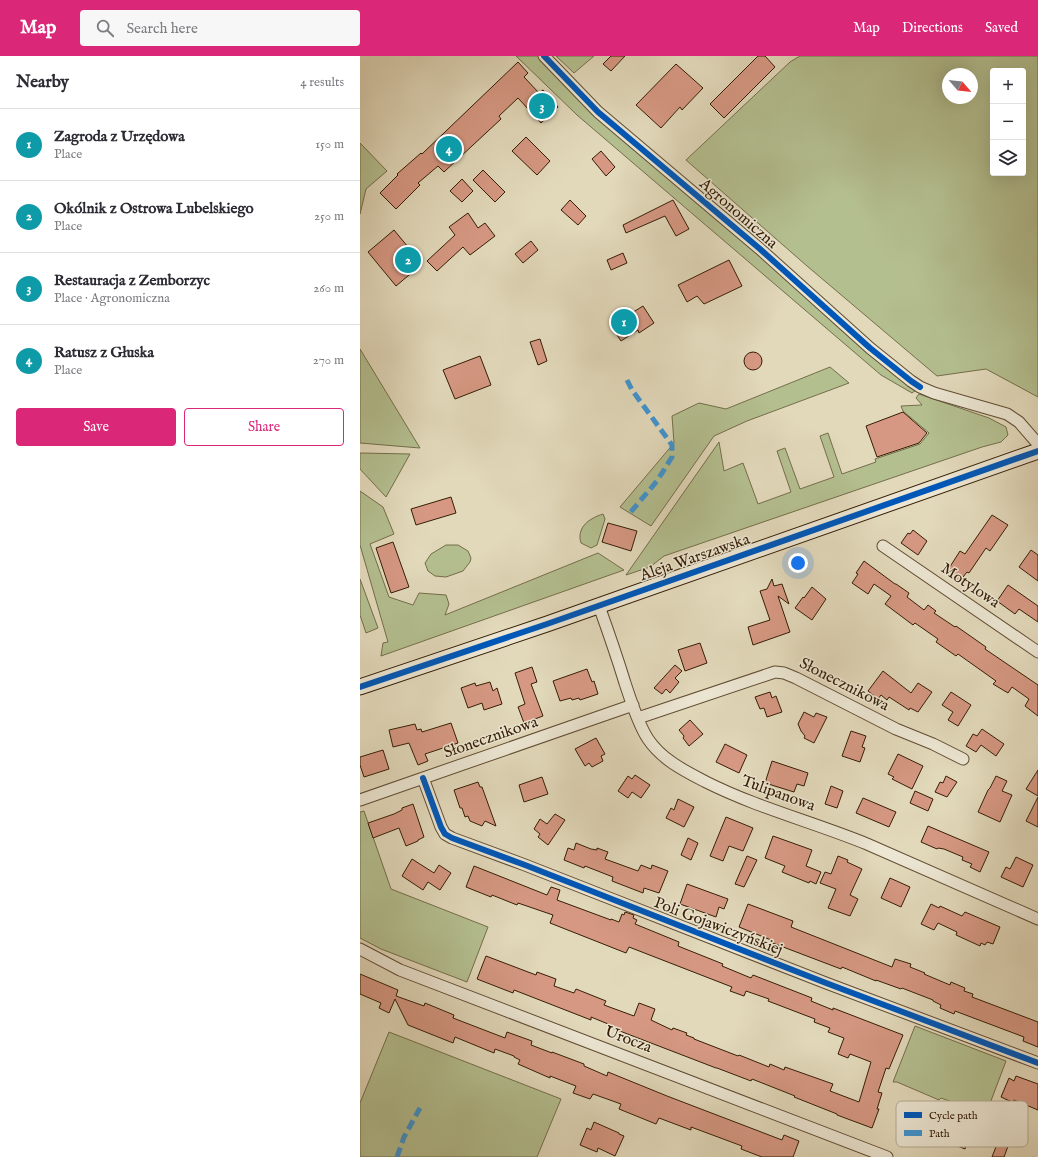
<!DOCTYPE html>
<html lang="en">
<head>
<meta charset="utf-8">
<style>
	:root { --surface:#fff; --page:#f7f7f7; --text:#2b2b33; --muted:#7c7c81; --line:#e1e1e2; --accent:#db2777 }
	body { margin:0; font-family:"IM FELL English",serif; background:var(--page); color:var(--text) }
	.controls { position:absolute; right:12px; top:12px; display:grid; overflow:hidden; border-radius:4px; box-shadow:0 4px 16px #0002 }
	.controls button { width:36px; height:36px; display:grid; place-items:center; padding:0; border:0; border-bottom:1px solid var(--line); background:var(--surface); color:var(--text); font:20px sans-serif }
	.compass { position:absolute; left:582px; top:12px; width:36px; height:36px; border-radius:50%; background:var(--surface); box-shadow:0 4px 16px #0002; rotate:118deg }
	.you { position:absolute; left:438px; top:507px; width:14px; height:14px; margin:-10px; border:3px solid #fff; border-radius:50%; background:#1a73e8; box-shadow:0 0 0 6px #1a73e833 }
	.badge { display:grid; place-items:center; width:26px; height:26px; border-radius:50%; background:var(--accent); color:#fff; font-size:13px; font-weight:700 }
	.pin { position:absolute; translate:-50% -50%; border:2px solid #fff; box-shadow:0 1px 4px #0006 }
	.list { margin:0; padding:0; list-style:none }
	h2 { display:flex; justify-content:space-between; align-items:center; height:52px; margin:0; padding:0 16px; font-size:17px }
	h2 small { font-size:13px; font-weight:400; color:var(--muted) }
	.list li { display:grid; grid-template-columns:26px 1fr auto; gap:12px; align-items:center; box-sizing:border-box; height:72px; padding:0 16px; border-top:1px solid var(--line) }
	.list b { display:block; font-size:15px; white-space:nowrap }
	.list p { margin:0; font-size:13px; white-space:nowrap; color:var(--muted) }
	.list em { font-size:13px; font-style:normal; color:var(--muted) }
	.actions { display:flex; gap:8px; padding:12px 16px }
	.actions a { flex:1; padding:9px 0; border:1px solid var(--accent); border-radius:4px; text-align:center; font-size:14px; color:var(--accent) }
	.actions .main { background:var(--accent); color:#fff }
	.icon { flex:none; width:22px; height:22px; fill:none; stroke:currentColor; stroke-width:2; stroke-linecap:round; stroke-linejoin:round }
	.map { position:relative; flex:none; width:678px; height:1101px; overflow:hidden }
	header { display:flex; align-items:center; gap:24px; box-sizing:border-box; height:56px; padding:0 20px; background:var(--accent); color:#fff }
	header strong { font-size:19px }
	nav { display:flex; gap:22px; margin-inline-start:auto; font-size:14px }
	.search { width:280px; height:36px; background:var(--page); display:flex; align-items:center; gap:10px; box-sizing:border-box; padding:0 14px; border-radius:4px; color:var(--muted); font-size:15px }
	main { display:flex }
	aside { flex:1; background:var(--surface) }
	.map>svg:first-child { display:block }
</style>
</head>
<body>
<header>
<strong>Map</strong>
<div class="search"><svg class="icon" aria-label="search" viewBox="0 0 24 24"><circle cx="10" cy="10" r="6"/><path d="M15 15l6 6"/></svg>Search here</div>
<nav><a>Map</a><a>Directions</a><a>Saved</a></nav>
</header>
<main>
<aside>
<h2>Nearby<small>4 results</small></h2>
<ul class="list">
<li><span class="badge" style="background:#0f9aa8">1</span><div><b>Zagroda z Urzędowa</b><p>Place</p></div><em>150 m</em></li>
<li><span class="badge" style="background:#0f9aa8">2</span><div><b>Okólnik z Ostrowa Lubelskiego</b><p>Place</p></div><em>250 m</em></li>
<li><span class="badge" style="background:#0f9aa8">3</span><div><b>Restauracja z Zemborzyc</b><p>Place · Agronomiczna</p></div><em>260 m</em></li>
<li><span class="badge" style="background:#0f9aa8">4</span><div><b>Ratusz z Głuska</b><p>Place</p></div><em>270 m</em></li>
</ul>
<div class="actions"><a class="main">Save</a><a>Share</a></div>
</aside>
<div class="map">
<svg width="678" height="1101" viewBox="0 0 678 1101">
	<rect width="100%" height="100%" fill="#e2d9bb"/>
	<filter id="stains"><feTurbulence type="fractalNoise" baseFrequency=".005" numOctaves="4"/><feColorMatrix values="0 0 0 0 .2 0 0 0 0 .09 0 0 0 0 .02 0 0 0 .5 -.17"/></filter>
	<radialGradient id="worn" r=".72"><stop offset=".6" stop-color="#630" stop-opacity="0"/><stop offset="1" stop-color="#630" stop-opacity=".3"/></radialGradient>
	<path fill="#b4bf90" stroke="#746e4a" fill-rule="evenodd" d="M 156,0 L 184,0 L 188,5 L 560,331 L 552,337 L 521,319 L 217,59 Z
		M 196,0 L 234,0 L 214,17 Z
		M 440,0 L 678,0 L 678,341 L 626,313 L 577,320 L 447,210 L 326,104 L 430,6 ZM 633,15 L 663,15 L 663,117 L 633,117 ZM 588,18 L 612,18 L 612,42 L 588,42 Z
		M 0,87 L 27,115 L 6,133 L 0,158 Z
		M 0,293 L 60,392 L 0,387 Z
		M 470,311 L 489,327 L 387,365 L 354,380 L 291,470 L 260,451 L 314,387 L 312,360 L 339,347 L 366,353 Z
		M 559,338 L 629,362 L 646,371 L 648,379 L 641,386 L 622,391 L 304,500 L 290,511 L 266,519 L 359,386 L 364,415 L 383,407 L 398,448 L 431,436 L 417,395 L 425,392 L 440,433 L 474,421 L 460,380 L 468,377 L 482,418 L 516,406 L 515,403 L 560,388 L 569,377 L 543,355 L 541,350 L 562,349 L 556,342 Z
		M 0,397 L 50,398 L 26,441 L 0,413 Z
		M 0,435 L 23,451 L 34,478 L 10,488 L 29,541 L 53,549 L 59,537 L 86,539 L 89,548 L 85,559 L 238,497 L 264,514 L 21,600 L 23,587 L 28,586 L 0,489 Z
		M 243,458 L 245,463 L 237,489 L 231,492 L 221,487 C 216,471 230,462 243,458 Z
		M 86,489 L 98,489 L 108,495 L 111,502 L 110,506 L 103,515 L 86,521 L 75,520 L 68,515 L 65,507 L 71,498 Z
		M 0,523 L 18,572 L 6,577 L 0,559 Z
		M 4,755 L 31,833 L 128,871 L 107,926 L 21,893 L 0,882 L 0,756 Z
		M 555,970 L 646,1005 L 626,1058 L 581,1042 L 579,1044 L 537,1026 L 533,1026 Z
		M 29,976 L 201,1043 L 177,1101 L 0,1101 L 0,1047 Z"/>
	<path fill="#d69883" stroke="#351d04" d="M 251,0 L 265,0 L 251,15 L 243,8 Z
		M 398,0 L 405,0 L 415,11 L 364,62 L 350,48 Z
		M 158,6 L 168,17 L 164,21 L 179,37 L 183,34 L 198,51 L 181,67 L 158,42 L 139,60 L 141,63 L 84,116 L 78,110 L 58,127 L 60,129 L 36,153 L 20,137 L 38,119 L 37,118 L 61,97 L 62,98 Z
		M 316,8 L 343,32 L 322,54 L 320,51 L 301,72 L 276,49 Z
		M 166,81 L 190,105 L 177,119 L 152,95 Z
		M 241,95 L 255,111 L 246,120 L 232,103 Z
		M 123,114 L 145,136 L 135,146 L 113,124 Z
		M 102,123 L 113,135 L 102,146 L 90,135 Z
		M 210,144 L 226,160 L 218,169 L 201,154 Z
		M 313,144 L 329,173 L 316,180 L 305,160 L 266,177 L 263,169 Z
		M 108,157 L 118,172 L 125,167 L 135,180 L 110,199 L 103,191 L 77,215 L 67,205 L 95,179 L 89,171 Z
		M 34,174 L 62,208 L 36,230 L 8,196 Z
		M 171,185 L 178,194 L 163,207 L 155,198 Z
		M 263,197 L 267,207 L 251,214 L 247,204 Z
		M 369,204 L 382,230 L 344,248 L 337,240 L 327,246 L 318,229 Z
		M 283,250 L 294,267 L 279,277 L 278,274 L 261,285 L 251,270 Z
		M 180,283 L 187,305 L 178,309 L 170,286 Z
		M384 305a9 9 0 1 1 18 0a9 9 0 1 1-18 0Z
		M 120,300 L 131,329 L 95,343 L 83,314 Z
		M 543,356 L 567,377 L 559,387 L 517,401 L 506,370 Z
		M 91,441 L 96,457 L 56,469 L 51,453 Z
		M 632,459 L 648,469 L 630,495 L 626,492 L 609,517 L 607,516 L 599,526 L 586,517 L 600,495 L 605,498 Z
		M 248,467 L 277,475 L 271,495 L 242,486 Z
		M 553,474 L 567,485 L 558,499 L 541,487 L 548,477 L 550,478 Z
		M 33,486 L 49,531 L 31,537 L 16,492 Z
		M 671,494 L 678,499 L 678,525 L 659,511 Z
		M 504,505 L 535,528 L 536,528 L 549,537 L 547,541 L 564,554 L 568,549 L 576,555 L 574,557 L 595,571 L 596,570 L 626,591 L 625,593 L 678,629 L 678,660 L 665,650 L 669,643 L 652,631 L 648,637 L 633,628 L 636,625 L 598,598 L 596,600 L 576,586 L 578,583 L 555,567 L 553,569 L 525,548 L 531,540 L 514,528 L 508,538 L 492,527 L 498,518 L 496,517 Z
		M 412,523 L 414,530 L 422,528 L 429,548 L 418,540 L 430,576 L 393,589 L 388,571 L 410,564 L 400,535 L 407,533 Z
		M 648,529 L 678,550 L 678,566 L 659,553 L 655,558 L 637,545 Z
		M 452,531 L 466,543 L 452,564 L 435,552 L 443,541 L 444,542 Z
		M 340,587 L 347,607 L 325,615 L 318,594 Z
		M 315,609 L 322,615 L 315,622 L 319,626 L 310,637 L 306,633 L 302,638 L 294,632 Z
		M 172,611 L 177,626 L 171,628 L 183,660 L 164,667 L 158,651 L 165,648 L 155,617 Z
		M 227,613 L 232,626 L 234,625 L 238,638 L 220,644 L 219,642 L 212,644 L 211,642 L 200,645 L 193,625 Z
		M 523,615 L 551,637 L 558,627 L 572,636 L 558,656 L 550,652 L 549,654 L 529,641 L 527,644 L 521,639 L 518,643 L 508,635 Z
		M 130,626 L 133,635 L 137,632 L 142,648 L 124,654 L 122,647 L 108,652 L 101,632 L 115,627 L 116,630 Z
		M 410,636 L 412,642 L 416,640 L 422,656 L 407,661 L 404,652 L 400,653 L 395,641 Z
		M 591,636 L 611,649 L 598,670 L 588,664 L 593,656 L 582,649 Z
		M 444,656 L 454,661 L 456,657 L 467,661 L 454,687 L 444,682 L 445,680 L 441,675 L 438,668 Z
		M 330,664 L 343,678 L 329,690 L 323,682 L 324,680 L 319,674 Z
		M 91,667 L 98,687 L 65,698 L 68,705 L 58,709 L 49,687 L 33,691 L 29,674 L 55,668 L 57,674 L 61,673 L 62,676 Z
		M 622,673 L 644,688 L 636,700 L 621,689 L 616,696 L 606,690 L 613,678 L 617,680 Z
		M 491,675 L 506,680 L 502,691 L 505,692 L 500,706 L 482,700 Z
		M 236,682 L 245,698 L 241,700 L 243,705 L 232,711 L 229,707 L 225,710 L 215,693 Z
		M 365,688 L 387,699 L 379,717 L 356,706 Z
		M 23,694 L 29,713 L 4,721 L 0,709 L 0,701 Z
		M 538,698 L 563,710 L 552,733 L 532,723 L 534,721 L 528,718 Z
		M 412,705 L 448,717 L 444,730 L 437,728 L 434,736 L 405,727 Z
		M 678,714 L 678,740 L 666,733 Z
		M 275,719 L 290,729 L 281,742 L 272,736 L 268,742 L 258,735 L 268,720 L 272,723 Z
		M 586,720 L 597,726 L 587,741 L 575,736 L 580,726 L 583,727 Z
		M 636,720 L 647,725 L 642,735 L 652,739 L 640,766 L 618,756 L 628,734 L 630,732 Z
		M 182,721 L 188,738 L 164,746 L 159,729 Z
		M 118,726 L 120,731 L 122,731 L 136,770 L 125,765 L 122,770 L 110,765 L 108,760 L 105,761 L 102,752 L 100,752 L 94,734 Z
		M 471,730 L 483,735 L 477,752 L 465,748 Z
		M 555,735 L 573,743 L 568,755 L 550,747 Z
		M 678,741 L 678,771 L 666,765 Z
		M 503,742 L 536,756 L 529,771 L 496,757 Z
		M 318,743 L 334,751 L 324,771 L 306,762 L 311,752 L 314,754 Z
		M 53,748 L 64,781 L 58,784 L 58,785 L 46,790 L 39,772 L 13,782 L 8,767 L 34,758 L 42,754 L 42,752 Z
		M 195,758 L 205,764 L 188,789 L 178,781 L 180,778 L 174,773 L 180,763 L 187,768 Z
		M 366,761 L 393,772 L 383,795 L 369,790 L 363,805 L 350,800 Z
		M 568,770 L 629,796 L 620,816 L 610,811 L 612,808 L 602,804 L 603,801 L 584,793 L 578,792 L 577,793 L 561,786 Z
		M 413,780 L 452,794 L 446,810 L 461,816 L 456,828 L 450,825 L 449,827 L 422,816 L 425,810 L 405,802 Z
		M 328,782 L 338,787 L 331,804 L 321,799 Z
		M 216,787 L 231,793 L 237,794 L 237,792 L 248,796 L 245,803 L 278,815 L 281,809 L 291,813 L 292,809 L 308,815 L 299,837 L 284,832 L 283,837 L 252,825 L 253,821 L 225,810 L 224,812 L 204,804 L 208,792 L 214,794 Z
		M 387,800 L 397,804 L 384,831 L 375,828 Z
		M 478,800 L 488,804 L 487,806 L 502,813 L 490,839 L 498,843 L 490,860 L 468,852 L 476,833 L 460,827 L 465,816 L 471,818 Z
		M 656,801 L 673,809 L 663,831 L 641,821 L 646,811 L 650,813 Z
		M 52,803 L 74,817 L 79,809 L 91,817 L 80,834 L 68,826 L 63,834 L 42,820 Z
		M 114,810 L 187,839 L 191,831 L 200,834 L 197,844 L 251,864 L 251,863 L 259,866 L 262,858 L 264,859 L 265,856 L 274,859 L 273,862 L 277,864 L 275,868 L 319,886 L 318,890 L 363,908 L 362,910 L 391,922 L 393,919 L 452,942 L 451,945 L 473,954 L 473,952 L 543,979 L 529,1013 L 526,1012 L 518,1036 L 522,1037 L 517,1053 L 519,1053 L 512,1072 L 477,1059 L 477,1058 L 434,1041 L 435,1040 L 392,1023 L 391,1025 L 357,1012 L 356,1012 L 252,972 L 253,970 L 231,961 L 231,964 L 154,934 L 153,937 L 117,923 L 126,900 L 176,919 L 177,916 L 196,923 L 194,930 L 214,937 L 216,933 L 246,945 L 244,949 L 274,960 L 279,947 L 295,953 L 291,964 L 312,974 L 313,972 L 327,977 L 326,979 L 334,982 L 334,983 L 378,1000 L 379,999 L 409,1011 L 410,1008 L 424,1014 L 425,1011 L 473,1028 L 470,1035 L 499,1046 L 511,1006 L 490,998 L 488,1002 L 478,998 L 484,982 L 468,976 L 470,972 L 454,966 L 455,963 L 408,945 L 409,943 L 386,935 L 384,940 L 370,935 L 372,931 L 269,891 L 266,897 L 190,867 L 193,859 L 158,847 L 157,849 L 132,839 L 131,841 L 106,831 Z
		M 530,822 L 550,831 L 541,851 L 521,842 Z
		M 327,828 L 368,843 L 364,853 L 359,851 L 356,861 L 320,848 Z
		M 388,848 L 433,865 L 431,871 L 532,911 L 535,903 L 551,908 L 550,911 L 565,917 L 564,918 L 590,929 L 591,926 L 605,932 L 604,935 L 613,938 L 612,941 L 678,966 L 678,991 L 663,985 L 664,981 L 595,955 L 594,958 L 580,952 L 581,949 L 573,945 L 573,944 L 542,932 L 541,933 L 516,924 L 516,925 L 482,911 L 481,913 L 410,886 L 411,884 L 379,871 Z
		M 571,848 L 579,852 L 580,850 L 602,860 L 605,856 L 640,871 L 633,888 L 627,886 L 625,889 L 621,887 L 620,890 L 596,879 L 597,876 L 578,867 L 574,874 L 561,868 Z
		M 0,918 L 38,934 L 36,940 L 64,950 L 65,947 L 94,959 L 93,962 L 145,982 L 147,976 L 172,985 L 171,989 L 192,997 L 192,996 L 224,1008 L 224,1010 L 247,1020 L 248,1016 L 307,1040 L 422,1084 L 424,1079 L 439,1085 L 433,1101 L 402,1101 L 381,1093 L 382,1090 L 331,1071 L 331,1074 L 299,1062 L 296,1068 L 259,1053 L 261,1048 L 233,1038 L 230,1043 L 213,1037 L 216,1030 L 190,1020 L 190,1022 L 158,1008 L 160,1004 L 154,1001 L 154,1000 L 135,993 L 134,997 L 95,981 L 93,987 L 48,969 L 35,943 L 29,957 L 19,952 L 21,947 L 0,938 Z
		M 656,1020 L 678,1028 L 678,1054 L 654,1044 L 652,1046 L 641,1041 L 649,1022 L 654,1025 Z
		M 604,1059 L 616,1064 L 605,1093 L 585,1085 L 589,1075 L 596,1078 Z
		M 234,1066 L 259,1077 L 259,1078 L 264,1080 L 255,1100 L 238,1092 L 237,1096 L 220,1089 L 227,1072 L 231,1074 Z
		M 644,1070 L 654,1074 L 644,1101 L 632,1101 Z"/>
	<g fill="none" stroke-linecap="round" stroke-linejoin="round">
		<defs>
			<path id="street" d="M 184,0 L 238,56 L 400,193 L 510,292 L 551,325 L 560,331 L 574,337 L 647,358 L 659,366 L 678,388
				M 523,490 L 678,596
				M 239,550 C 248,575 257,601 265,627 C 271,645 278,668 288,683 C 302,704 325,715 346,726 C 398,752 453,766 507,788 L 678,863
				M 278,662 L 415,616 L 424,617 L 436,622 L 536,673 L 573,688 L 603,703
				M 63,722 L 81,771 L 85,778 L 92,782 L 165,809 L 466,927 L 678,1007
				M 0,744 L 273,649
				M 0,893 L 40,914 L 527,1101"/>
			<path id="secondary" d="M 0,631 L 187,568 L 678,395"/>
		</defs>
		<use href="#street" stroke="#604c32" stroke-width="13"/>
		<use href="#secondary" stroke="#351d04" stroke-width="17"/>
		<use href="#street" stroke="#ece6d3" stroke-width="11"/>
		<use href="#secondary" stroke="#ece6d3" stroke-width="15"/>
		<path stroke="#3e94d1" stroke-width="5" stroke-dasharray="10 5" stroke-linecap="butt" d="M 267,324 L 272,334 L 312,389 L 312,401 L 297,425 L 269,458
			M 37,1101 L 44,1081 L 60,1052"/>
		<defs>
			<path id="cycleway" d="M 184,0 L 238,56 L 400,193 L 510,292 L 551,325 L 560,331
				M 0,631 L 187,568 L 678,395
				M 63,722 L 81,771 L 85,778 L 92,782 L 165,809 L 466,927 L 678,1007"/>
		</defs>
		<use href="#cycleway" stroke="#ece6d3" stroke-width="8"/>
		<use href="#cycleway" stroke="#0057b8" stroke-width="6"/>
	</g>
	<g text-anchor="middle" dominant-baseline="central" stroke-width="3" stroke-linejoin="round" paint-order="stroke">
		<g font-size="16" fill="#351d04" stroke="#ece6d3">
			<text transform="translate(378 158) rotate(41)">Agronomiczna</text>
			<text transform="translate(335 502) rotate(-19)">Aleja Warszawska</text>
			<text transform="translate(610 530) rotate(34)">Motylowa</text>
			<text transform="translate(484 629) rotate(27)">Słonecznikowa</text>
			<text transform="translate(131 682) rotate(-19)">Słonecznikowa</text>
			<text transform="translate(418 738) rotate(20)">Tulipanowa</text>
			<text transform="translate(358 871) rotate(21)">Poli Gojawiczyńskiej</text>
			<text transform="translate(268 984) rotate(21)">Urocza</text>
		</g>
	</g>
	<rect x="536" y="1045" width="132" height="46" rx="6" fill="#ece6d3" stroke="#b5aa95" stroke-width="1"/>
	<rect x="544" y="1056" width="18" height="6" fill="#0057b8"/>
	<rect x="544" y="1074" width="18" height="6" fill="#3e94d1"/>
	<g font-size="11" fill="#351d04">
		<text x="569" y="1063">Cycle path</text>
		<text x="569" y="1081">Path</text>
	</g>
	<rect width="100%" height="100%" filter="url(#stains)"/>
	<rect width="100%" height="100%" fill="url(#worn)"/>
</svg>
<div class="controls">
<button>+</button>
<button>−</button>
<button><svg class="icon" aria-label="layers" viewBox="0 0 24 24"><path d="M12 4l9 5-9 5-9-5zM3 14l9 5 9-5"/></svg></button>
</div>
<svg class="compass" viewBox="-18 -18 36 36"><path d="M0-13l5 13h-10z" fill="#e53935"/><path d="M0 13l5-13h-10z" fill="#7c7c81"/></svg>
<div class="you"></div>
<div class="pin badge" style="left:264px;top:266px;background:#0f9aa8">1</div>
<div class="pin badge" style="left:48px;top:204px;background:#0f9aa8">2</div>
<div class="pin badge" style="left:182px;top:50px;background:#0f9aa8">3</div>
<div class="pin badge" style="left:89px;top:93px;background:#0f9aa8">4</div>
</div>
</main>
</body>
</html>
